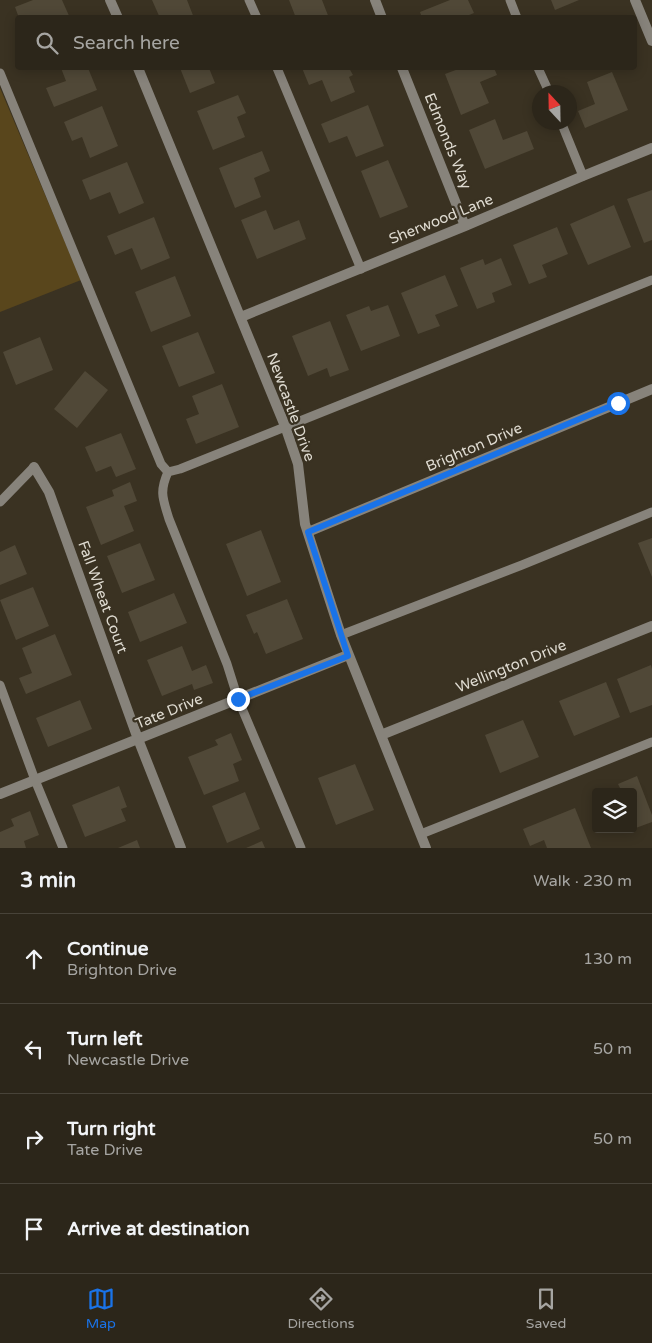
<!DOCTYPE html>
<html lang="en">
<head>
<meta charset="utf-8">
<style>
	:root { --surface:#2c261a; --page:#383227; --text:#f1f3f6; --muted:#a6a5a2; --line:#484339; --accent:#1a73e8 }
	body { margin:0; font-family:"Varela Round",sans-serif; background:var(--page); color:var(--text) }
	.controls { position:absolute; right:15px; bottom:15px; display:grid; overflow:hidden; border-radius:5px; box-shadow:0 2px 12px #0003 }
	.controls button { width:45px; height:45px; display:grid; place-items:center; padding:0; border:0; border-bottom:1px solid var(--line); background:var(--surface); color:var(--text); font:25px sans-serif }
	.compass { position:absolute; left:532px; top:85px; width:45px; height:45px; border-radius:50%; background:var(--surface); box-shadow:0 2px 12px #0003; rotate:338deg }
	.stop { position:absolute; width:15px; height:15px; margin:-11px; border:4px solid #1a73e8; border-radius:50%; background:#fff }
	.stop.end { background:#1a73e8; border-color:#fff; box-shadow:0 1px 5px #0008 }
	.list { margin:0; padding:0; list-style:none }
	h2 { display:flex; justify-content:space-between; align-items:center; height:65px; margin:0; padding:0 20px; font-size:21px }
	h2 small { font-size:16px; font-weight:400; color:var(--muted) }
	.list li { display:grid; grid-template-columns:32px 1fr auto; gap:15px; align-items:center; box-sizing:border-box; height:90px; padding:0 20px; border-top:1px solid var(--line) }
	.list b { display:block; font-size:19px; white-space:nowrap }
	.list p { margin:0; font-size:16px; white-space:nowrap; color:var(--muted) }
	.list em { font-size:16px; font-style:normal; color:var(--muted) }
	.icon { flex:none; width:28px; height:28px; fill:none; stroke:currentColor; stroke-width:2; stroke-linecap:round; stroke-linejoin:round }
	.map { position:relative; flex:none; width:652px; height:848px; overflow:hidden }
	.search { position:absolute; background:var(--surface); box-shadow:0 2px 12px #0003; left:15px; right:15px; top:15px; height:55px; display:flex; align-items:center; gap:12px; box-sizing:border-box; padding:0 18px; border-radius:5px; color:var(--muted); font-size:19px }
	.sheet { height:425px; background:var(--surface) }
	nav { display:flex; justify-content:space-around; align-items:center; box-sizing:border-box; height:70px; border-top:1px solid var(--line); background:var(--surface); font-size:14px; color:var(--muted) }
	nav a { display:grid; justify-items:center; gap:2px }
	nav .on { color:var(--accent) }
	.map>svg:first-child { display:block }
</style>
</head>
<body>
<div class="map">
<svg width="652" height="848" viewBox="0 0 652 848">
	<rect width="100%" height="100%" fill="#3a3222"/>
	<path fill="#59461c" d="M 0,88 L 81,280 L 0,312 Z"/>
	<path fill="#504837" d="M 33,0 L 62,0 L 70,18 L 19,18 L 15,7 Z
		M 152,0 L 187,0 L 194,18 L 160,18 Z
		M 289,0 L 322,0 L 329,18 L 296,18 Z
		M 450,0 L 468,0 L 474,13 L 462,18 L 422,18 L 420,12 Z
		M 551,0 L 579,0 L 555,10 Z
		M 61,68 L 88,68 L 97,90 L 54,107 L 46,88 L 66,81 Z
		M 180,68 L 209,68 L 215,83 L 190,93 Z
		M 302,68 L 349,68 L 353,75 L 349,77 L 355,92 L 331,102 L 322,80 L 309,85 Z
		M 461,68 L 494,68 L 497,75 L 480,82 L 489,103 L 461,115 L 445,74 Z
		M 612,72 L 628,110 L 585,128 L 578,111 L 595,104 L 587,82 Z
		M 238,95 L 246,113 L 237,117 L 245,137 L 213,150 L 197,111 Z
		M 368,105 L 384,146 L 356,157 L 347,136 L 329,143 L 321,124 Z
		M 102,106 L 118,146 L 90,158 L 82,137 L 72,141 L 64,122 Z
		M 495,119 L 503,140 L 527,131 L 534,149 L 485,169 L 469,130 Z
		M 262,151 L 270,171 L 254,178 L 261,197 L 235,208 L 219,168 Z
		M 388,160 L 408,207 L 380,218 L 361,171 Z
		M 127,162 L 144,203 L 119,214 L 110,192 L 90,200 L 82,180 Z
		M 652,190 L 652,240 L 644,243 L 627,199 Z
		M 614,205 L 631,247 L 588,265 L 570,224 Z
		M 266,210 L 274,230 L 299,220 L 306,239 L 257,259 L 241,220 Z
		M 154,217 L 170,258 L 141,270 L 132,248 L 115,255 L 107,236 Z
		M 557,227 L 568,254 L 542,265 L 547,277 L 529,284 L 513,245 Z
		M 501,258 L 512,285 L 492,293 L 495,302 L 477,309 L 460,268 L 483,259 L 485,265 Z
		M 445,275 L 458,306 L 435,315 L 440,326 L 418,334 L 401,293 Z
		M 175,276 L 191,316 L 151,332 L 135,292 Z
		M 388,305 L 400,336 L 361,351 L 346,315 L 369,306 L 371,311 Z
		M 330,321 L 349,370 L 330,377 L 327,368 L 308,376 L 292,336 Z
		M 198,332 L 215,373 L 179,387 L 162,346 Z
		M 40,337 L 53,370 L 16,385 L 3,352 Z
		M 85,371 L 108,390 L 77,428 L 54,409 Z
		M 222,384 L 239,427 L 196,444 L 186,419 L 199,414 L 192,396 Z
		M 121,433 L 136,469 L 116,477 L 111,466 L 96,472 L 85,447 Z
		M 130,482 L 137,501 L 124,506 L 134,531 L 101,545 L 86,507 L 114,496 L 112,490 Z
		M 261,530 L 281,582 L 247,596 L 226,544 Z
		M 652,538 L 652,577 L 638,543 Z
		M 140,543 L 155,580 L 122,593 L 107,556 Z
		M 15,545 L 27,574 L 0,585 L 0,552 Z
		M 33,587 L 49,626 L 16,640 L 0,600 Z
		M 174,593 L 187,623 L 140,642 L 128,612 Z
		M 287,599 L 303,639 L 266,654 L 257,632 L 254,634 L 246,615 Z
		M 55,634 L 72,675 L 26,694 L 19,678 L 32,673 L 22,648 Z
		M 182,646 L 192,671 L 206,665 L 213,683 L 194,690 L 192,684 L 162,696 L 147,660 Z
		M 651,665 L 652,669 L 652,705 L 630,713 L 617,679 Z
		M 606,682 L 620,717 L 574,736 L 559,701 Z
		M 80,700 L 92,729 L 48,747 L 36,718 Z
		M 523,720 L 539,757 L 500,773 L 485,735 Z
		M 231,733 L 242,760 L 233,764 L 239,781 L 204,795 L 188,757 L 218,745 L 215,740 Z
		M 355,764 L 374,810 L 336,825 L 318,778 Z
		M 637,776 L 652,815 L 652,822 L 633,829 L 633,792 L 616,792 L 621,790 L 618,784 Z
		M 119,786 L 127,807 L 121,809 L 126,821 L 85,837 L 72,805 Z
		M 245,792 L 260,829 L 227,843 L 212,806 Z
		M 575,808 L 591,848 L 547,848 L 544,840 L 530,846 L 523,829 Z
		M 30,811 L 39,835 L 24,841 L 26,848 L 0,848 L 0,832 L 14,826 L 11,819 Z
		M 137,840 L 140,848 L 118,848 Z
		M 262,841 L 265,848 L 246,848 Z"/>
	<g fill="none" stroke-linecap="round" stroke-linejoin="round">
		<path stroke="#87837b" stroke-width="9" d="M 249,0 L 257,18
			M 510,0 L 517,18
			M 277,68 L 361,269
			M 538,68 L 549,92
			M 0,73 L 161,464 L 168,472 L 180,469 L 652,280
			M 561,122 L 583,176
			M 168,472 C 159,492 163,499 169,519 L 227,664 L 238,699 L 301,848
			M 0,502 L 34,467
			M 341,635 L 522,565 L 652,512
			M 0,685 L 35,780 L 63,848
			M 421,834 L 652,742"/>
		<path stroke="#87837b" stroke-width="10" d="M 110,0 L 118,18
			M 375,0 L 382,18
			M 635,0 L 652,41
			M 138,68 L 285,426 L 298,464 L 305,524 L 341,635 L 426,848
			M 402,68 L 465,226
			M 241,317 L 465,226 L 583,176 L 652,148
			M 34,467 L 49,492 L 138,739 L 181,848
			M 308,532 L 652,389
			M 381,735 L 652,626
			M 0,794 L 348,655"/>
	</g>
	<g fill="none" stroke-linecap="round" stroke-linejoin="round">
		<path stroke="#1a73e8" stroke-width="6" d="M 238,699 L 348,656 L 308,532 L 618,403"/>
	</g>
	<g text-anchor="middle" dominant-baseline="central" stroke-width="4.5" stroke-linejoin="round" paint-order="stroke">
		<g font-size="15" fill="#dedad0" stroke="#3a3222">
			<text transform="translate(448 141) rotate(68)">Edmonds Way</text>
			<text transform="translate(441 219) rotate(-22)">Sherwood Lane</text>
			<text transform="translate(291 407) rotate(70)">Newcastle Drive</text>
			<text transform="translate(474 447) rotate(-23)">Brighton Drive</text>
			<text transform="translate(103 597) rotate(70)">Fall Wheat Court</text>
			<text transform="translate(511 666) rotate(-22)">Wellington Drive</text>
			<text transform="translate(169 711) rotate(-22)">Tate Drive</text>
		</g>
	</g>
</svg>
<div class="controls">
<button><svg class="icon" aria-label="layers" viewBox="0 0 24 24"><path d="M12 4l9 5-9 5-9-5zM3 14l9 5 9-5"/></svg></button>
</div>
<svg class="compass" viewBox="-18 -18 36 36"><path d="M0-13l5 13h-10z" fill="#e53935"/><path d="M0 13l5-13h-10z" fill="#a6a5a2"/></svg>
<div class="stop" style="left:618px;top:403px"></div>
<div class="stop end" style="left:238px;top:699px"></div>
<div class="search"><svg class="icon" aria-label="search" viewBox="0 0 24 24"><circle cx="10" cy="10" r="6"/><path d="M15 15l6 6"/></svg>Search here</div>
</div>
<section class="sheet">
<h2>3 min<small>Walk · 230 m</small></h2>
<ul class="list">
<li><svg class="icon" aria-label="ahead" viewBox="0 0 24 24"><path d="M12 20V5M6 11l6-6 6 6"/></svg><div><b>Continue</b><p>Brighton Drive</p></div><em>130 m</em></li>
<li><svg class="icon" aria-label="left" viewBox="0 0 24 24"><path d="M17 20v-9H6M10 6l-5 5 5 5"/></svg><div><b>Turn left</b><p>Newcastle Drive</p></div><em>50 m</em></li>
<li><svg class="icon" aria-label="right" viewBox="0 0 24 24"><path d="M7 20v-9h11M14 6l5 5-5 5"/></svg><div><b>Turn right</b><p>Tate Drive</p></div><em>50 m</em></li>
<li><svg class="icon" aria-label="arrive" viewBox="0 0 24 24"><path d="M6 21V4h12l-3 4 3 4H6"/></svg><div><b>Arrive at destination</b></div></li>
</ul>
</section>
<nav>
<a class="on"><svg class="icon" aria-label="map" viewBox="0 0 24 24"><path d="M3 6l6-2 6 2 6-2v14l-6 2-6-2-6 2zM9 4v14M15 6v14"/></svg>Map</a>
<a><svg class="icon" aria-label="directions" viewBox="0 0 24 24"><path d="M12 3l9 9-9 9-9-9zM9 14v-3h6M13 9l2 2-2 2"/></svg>Directions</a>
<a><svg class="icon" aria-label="saved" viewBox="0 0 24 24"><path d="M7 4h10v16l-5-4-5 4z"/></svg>Saved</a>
</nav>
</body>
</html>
